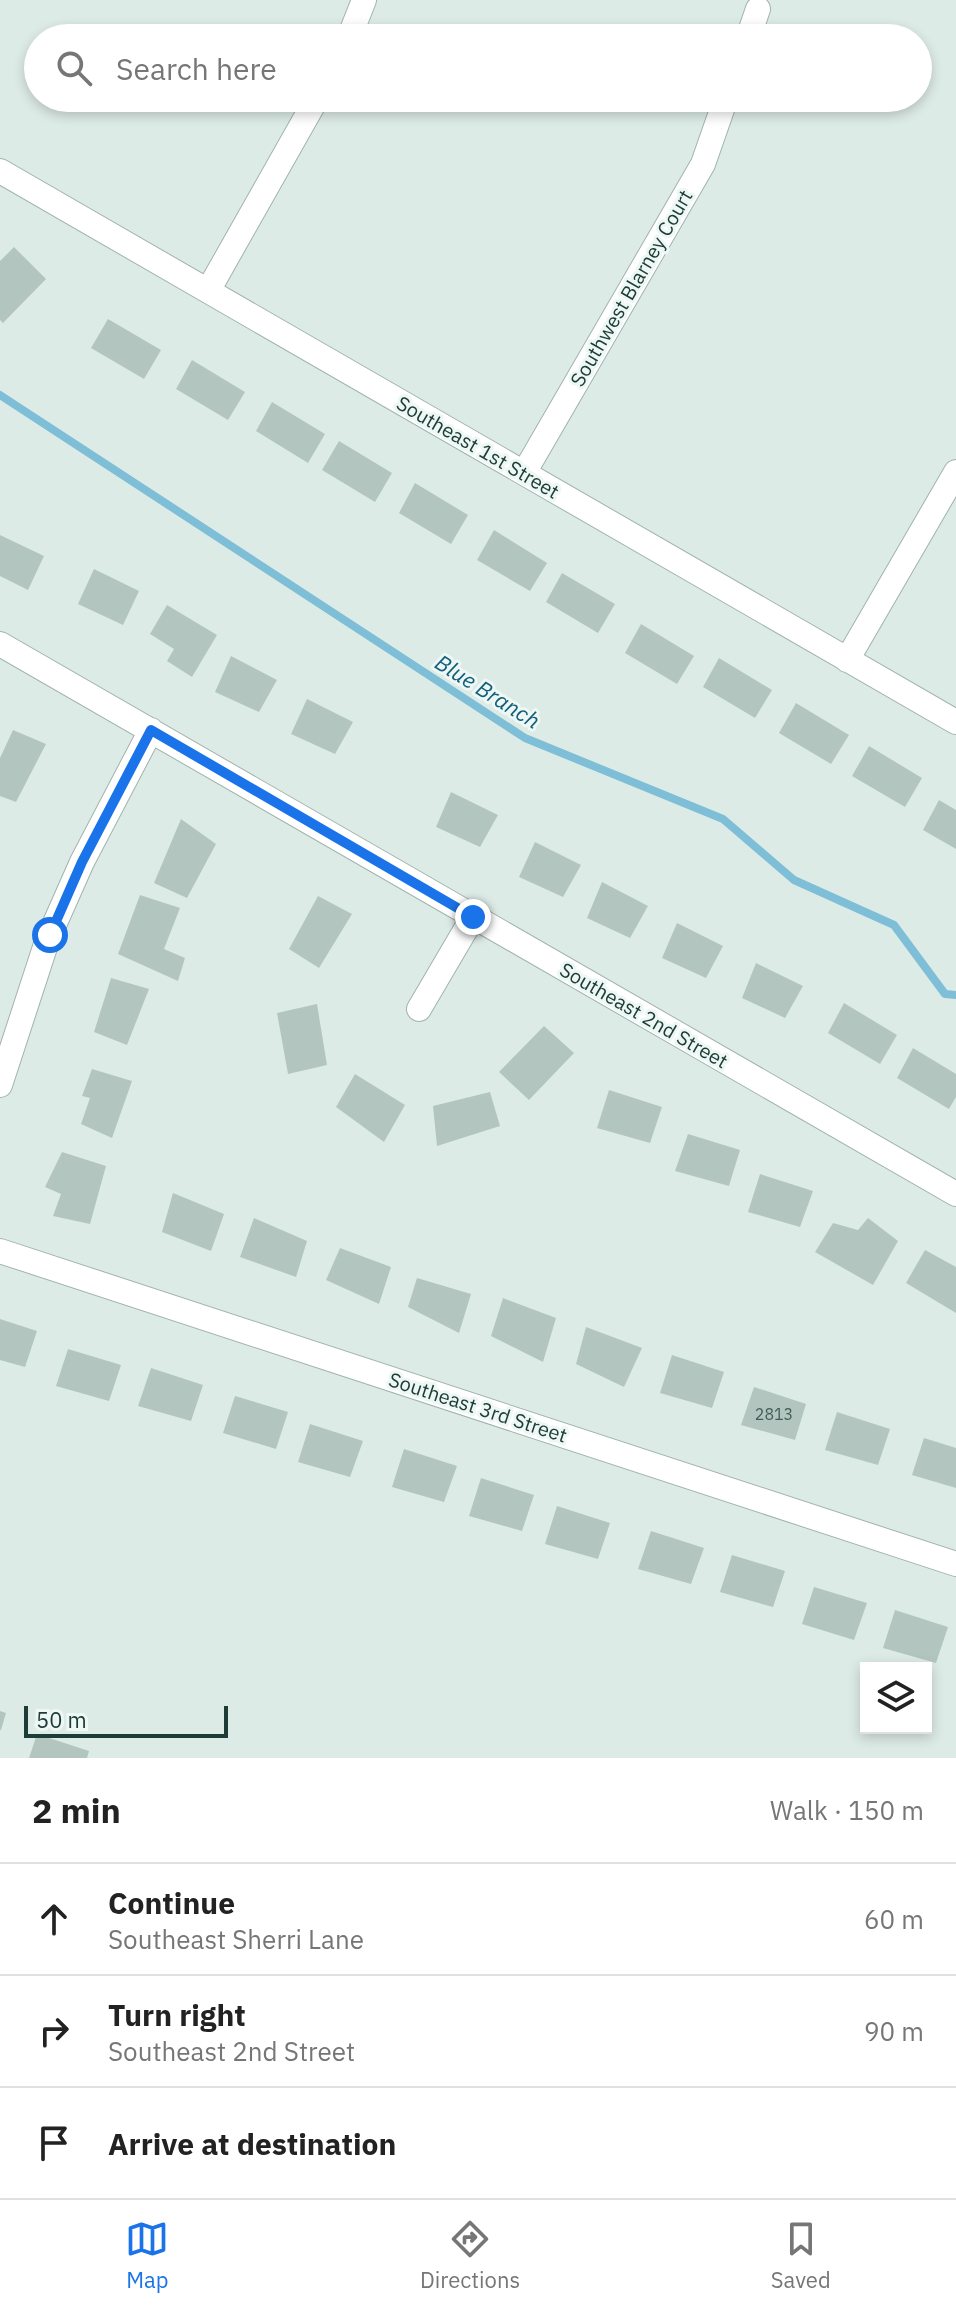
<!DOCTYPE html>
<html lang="en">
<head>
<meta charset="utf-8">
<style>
	:root { --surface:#fff; --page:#f6f6f6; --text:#222; --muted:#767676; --line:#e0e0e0; --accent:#1a73e8 }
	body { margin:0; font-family:"IBM Plex Sans",sans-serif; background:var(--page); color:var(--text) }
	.controls { position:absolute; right:24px; bottom:24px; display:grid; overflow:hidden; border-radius:0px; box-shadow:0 4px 12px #0003 }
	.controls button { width:72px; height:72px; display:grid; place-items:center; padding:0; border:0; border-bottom:2px solid var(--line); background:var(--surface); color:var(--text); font:40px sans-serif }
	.scale { position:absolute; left:24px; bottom:20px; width:204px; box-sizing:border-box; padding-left:8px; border:4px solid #1d3b37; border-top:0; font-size:22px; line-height:28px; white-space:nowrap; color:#1d3b37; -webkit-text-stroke:6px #edf7f3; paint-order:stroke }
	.stop { position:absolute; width:24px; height:24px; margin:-18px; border:6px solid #1a73e8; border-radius:50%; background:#fff }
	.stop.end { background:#1a73e8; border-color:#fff; box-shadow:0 2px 8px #0008 }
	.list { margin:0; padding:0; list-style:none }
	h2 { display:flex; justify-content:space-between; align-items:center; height:104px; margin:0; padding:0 32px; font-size:34px }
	h2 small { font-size:26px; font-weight:400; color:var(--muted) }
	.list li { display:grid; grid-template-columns:52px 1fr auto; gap:24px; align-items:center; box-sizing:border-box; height:112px; padding:0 32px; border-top:2px solid var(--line) }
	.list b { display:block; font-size:30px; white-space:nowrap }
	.list p { margin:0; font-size:26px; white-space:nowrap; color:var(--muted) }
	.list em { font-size:26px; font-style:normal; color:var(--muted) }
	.icon { flex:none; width:44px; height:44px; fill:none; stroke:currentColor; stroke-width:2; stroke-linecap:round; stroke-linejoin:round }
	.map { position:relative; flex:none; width:956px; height:1758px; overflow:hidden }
	.search { position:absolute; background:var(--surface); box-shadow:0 4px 12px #0003; left:24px; right:24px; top:24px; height:88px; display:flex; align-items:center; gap:20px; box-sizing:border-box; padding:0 28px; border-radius:44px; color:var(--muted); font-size:30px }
	.sheet { height:440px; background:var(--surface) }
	nav { display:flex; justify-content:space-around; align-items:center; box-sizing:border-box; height:112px; border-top:2px solid var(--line); background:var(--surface); font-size:22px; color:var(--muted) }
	nav a { display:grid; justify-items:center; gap:4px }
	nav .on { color:var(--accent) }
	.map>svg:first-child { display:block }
</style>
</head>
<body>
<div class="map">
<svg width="956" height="1758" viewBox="0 0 956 1758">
	<rect width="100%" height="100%" fill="#ddebe6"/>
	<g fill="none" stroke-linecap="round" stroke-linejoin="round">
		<path stroke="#7ebed7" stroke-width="8" d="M 0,395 L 525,738 L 723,819 L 794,880 L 894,925 L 945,994 L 956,995"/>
	</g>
	<path fill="#b2c6bf" d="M 14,247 L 46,279 L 3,323 L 0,320 L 0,261 Z
		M 108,319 L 161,350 L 144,379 L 91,348 Z
		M 192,360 L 245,392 L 228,420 L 176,389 Z
		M 272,402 L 325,434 L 308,463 L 256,431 Z
		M 339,441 L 392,473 L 375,502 L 322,470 Z
		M 415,483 L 468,515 L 451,544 L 399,513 Z
		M 494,530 L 547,563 L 530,591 L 477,560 Z
		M 0,535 L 44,556 L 28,590 L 0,576 Z
		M 94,569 L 139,591 L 123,625 L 78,604 Z
		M 562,573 L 615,604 L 598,633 L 546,602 Z
		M 167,605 L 217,635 L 192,677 L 167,661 L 174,649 L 150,634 Z
		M 641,624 L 694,656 L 677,684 L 625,653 Z
		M 231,656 L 277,680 L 259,712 L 215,692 Z
		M 719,658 L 772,690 L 755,718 L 703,687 Z
		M 307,699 L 353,722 L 335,754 L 291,734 Z
		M 796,703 L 849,735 L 831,764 L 779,733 Z
		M 13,730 L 46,744 L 16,802 L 0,796 L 0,758 Z
		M 869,746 L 922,778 L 905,807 L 852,776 Z
		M 451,792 L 498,815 L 480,847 L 436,827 Z
		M 939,800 L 956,810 L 956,849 L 923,830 Z
		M 181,819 L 216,844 L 187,898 L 154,883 Z
		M 535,842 L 581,865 L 563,897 L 519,877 Z
		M 602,882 L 648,906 L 630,938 L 587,918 Z
		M 140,895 L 180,908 L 164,949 L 185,958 L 178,981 L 118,954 Z
		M 318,896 L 352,914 L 319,968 L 289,949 Z
		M 677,923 L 723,946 L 706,978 L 662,958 Z
		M 756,963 L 803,986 L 785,1018 L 742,998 Z
		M 111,978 L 149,989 L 127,1045 L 94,1032 Z
		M 844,1003 L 897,1035 L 880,1064 L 828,1033 Z
		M 317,1004 L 327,1065 L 288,1074 L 277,1013 Z
		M 544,1026 L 574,1053 L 529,1100 L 499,1072 Z
		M 913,1048 L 956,1074 L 956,1097 L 949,1109 L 897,1078 Z
		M 92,1069 L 132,1081 L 112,1138 L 81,1124 L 90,1098 L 82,1096 Z
		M 355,1074 L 405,1105 L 384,1142 L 336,1107 Z
		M 609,1090 L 662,1107 L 650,1143 L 597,1128 Z
		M 490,1092 L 500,1126 L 437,1146 L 433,1106 Z
		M 688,1134 L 740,1150 L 729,1186 L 675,1171 Z
		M 62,1152 L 106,1166 L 90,1224 L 53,1216 L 61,1194 L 45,1187 Z
		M 760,1174 L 813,1191 L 800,1227 L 748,1212 Z
		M 173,1193 L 224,1214 L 211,1251 L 162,1232 Z
		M 254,1218 L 307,1241 L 296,1277 L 240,1257 Z
		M 868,1218 L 898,1241 L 873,1285 L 815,1252 L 833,1223 L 858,1230 Z
		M 340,1248 L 391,1267 L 379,1304 L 326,1280 Z
		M 925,1250 L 956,1267 L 956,1313 L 906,1283 Z
		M 417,1278 L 471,1294 L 459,1333 L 408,1307 Z
		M 503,1298 L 556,1318 L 543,1362 L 491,1336 Z
		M 0,1319 L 37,1331 L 25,1367 L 0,1360 Z
		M 586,1327 L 642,1348 L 624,1387 L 576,1364 Z
		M 68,1349 L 121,1365 L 109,1401 L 56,1386 Z
		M 672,1355 L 724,1372 L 712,1408 L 660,1393 Z
		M 151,1368 L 203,1385 L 191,1421 L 138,1406 Z
		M 754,1387 L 806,1404 L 795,1440 L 741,1425 Z
		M 235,1396 L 288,1412 L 276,1449 L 223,1433 Z
		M 837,1412 L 890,1429 L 878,1465 L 825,1450 Z
		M 310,1424 L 363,1441 L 350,1477 L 298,1462 Z
		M 924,1438 L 956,1448 L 956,1488 L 912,1475 Z
		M 404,1449 L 457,1466 L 444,1502 L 392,1487 Z
		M 481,1478 L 534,1495 L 522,1531 L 469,1516 Z
		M 557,1506 L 610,1523 L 598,1559 L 545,1544 Z
		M 651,1531 L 704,1548 L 691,1584 L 638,1569 Z
		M 732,1555 L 785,1571 L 773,1607 L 720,1592 Z
		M 814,1587 L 867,1603 L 854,1640 L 802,1624 Z
		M 895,1610 L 948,1627 L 936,1663 L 883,1648 Z
		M 0,1711 L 6,1713 L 1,1730 L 0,1730 Z
		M 37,1734 L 89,1751 L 87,1758 L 29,1758 Z"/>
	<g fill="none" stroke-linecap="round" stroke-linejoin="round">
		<defs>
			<path id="minor" d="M 349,38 L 364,0
				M 748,38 L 758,9
				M 0,171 L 956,722
				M 209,289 L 317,98
				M 524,473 L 703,164 L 726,98
				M 0,644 L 956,1194
				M 847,660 L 956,472
				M 419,1009 L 473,917
				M 0,1085 L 47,941 L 82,862 L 151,730
				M 0,1251 L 956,1564"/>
		</defs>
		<use href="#minor" stroke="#a0b3ae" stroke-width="26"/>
		<use href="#minor" stroke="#fff" stroke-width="24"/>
	</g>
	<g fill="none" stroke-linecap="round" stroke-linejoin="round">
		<path stroke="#1a73e8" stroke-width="10" d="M 50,935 L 82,862 L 151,730 L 473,917"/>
	</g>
	<g text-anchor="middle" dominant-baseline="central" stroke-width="6" stroke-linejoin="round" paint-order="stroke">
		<g font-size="16" fill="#425e59">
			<text x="774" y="1414">2813</text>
		</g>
		<g font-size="20" fill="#1d3b37" stroke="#edf7f3">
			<text transform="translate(631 288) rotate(-60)">Southwest Blarney Court</text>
			<text transform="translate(478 447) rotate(30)">Southeast 1st Street</text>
			<text transform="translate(644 1015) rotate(30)">Southeast 2nd Street</text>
			<text transform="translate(478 1407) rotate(18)">Southeast 3rd Street</text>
		</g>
		<g font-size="22" font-style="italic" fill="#125e7d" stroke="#edf7f3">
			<text transform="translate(488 691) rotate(32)">Blue Branch</text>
		</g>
	</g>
</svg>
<div class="controls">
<button><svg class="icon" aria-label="layers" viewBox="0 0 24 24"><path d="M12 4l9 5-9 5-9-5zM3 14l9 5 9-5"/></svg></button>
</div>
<div class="scale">50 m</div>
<div class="stop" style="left:50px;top:935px"></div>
<div class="stop end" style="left:473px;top:917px"></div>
<div class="search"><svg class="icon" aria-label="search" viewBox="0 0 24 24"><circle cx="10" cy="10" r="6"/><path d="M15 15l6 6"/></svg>Search here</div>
</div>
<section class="sheet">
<h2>2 min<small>Walk · 150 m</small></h2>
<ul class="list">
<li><svg class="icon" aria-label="ahead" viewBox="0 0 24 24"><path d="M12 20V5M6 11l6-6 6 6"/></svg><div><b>Continue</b><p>Southeast Sherri Lane</p></div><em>60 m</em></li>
<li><svg class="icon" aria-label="right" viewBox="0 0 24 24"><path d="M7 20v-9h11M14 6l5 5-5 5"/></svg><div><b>Turn right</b><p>Southeast 2nd Street</p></div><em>90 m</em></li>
<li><svg class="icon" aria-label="arrive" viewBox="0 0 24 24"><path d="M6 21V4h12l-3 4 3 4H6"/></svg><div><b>Arrive at destination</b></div></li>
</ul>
</section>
<nav>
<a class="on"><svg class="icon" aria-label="map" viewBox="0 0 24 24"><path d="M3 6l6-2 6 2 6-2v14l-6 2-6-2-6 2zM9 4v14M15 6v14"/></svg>Map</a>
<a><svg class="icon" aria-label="directions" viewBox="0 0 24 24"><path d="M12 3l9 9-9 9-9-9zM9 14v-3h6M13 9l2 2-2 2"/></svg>Directions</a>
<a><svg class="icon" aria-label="saved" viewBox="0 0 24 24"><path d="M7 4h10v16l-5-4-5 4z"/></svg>Saved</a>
</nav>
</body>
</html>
